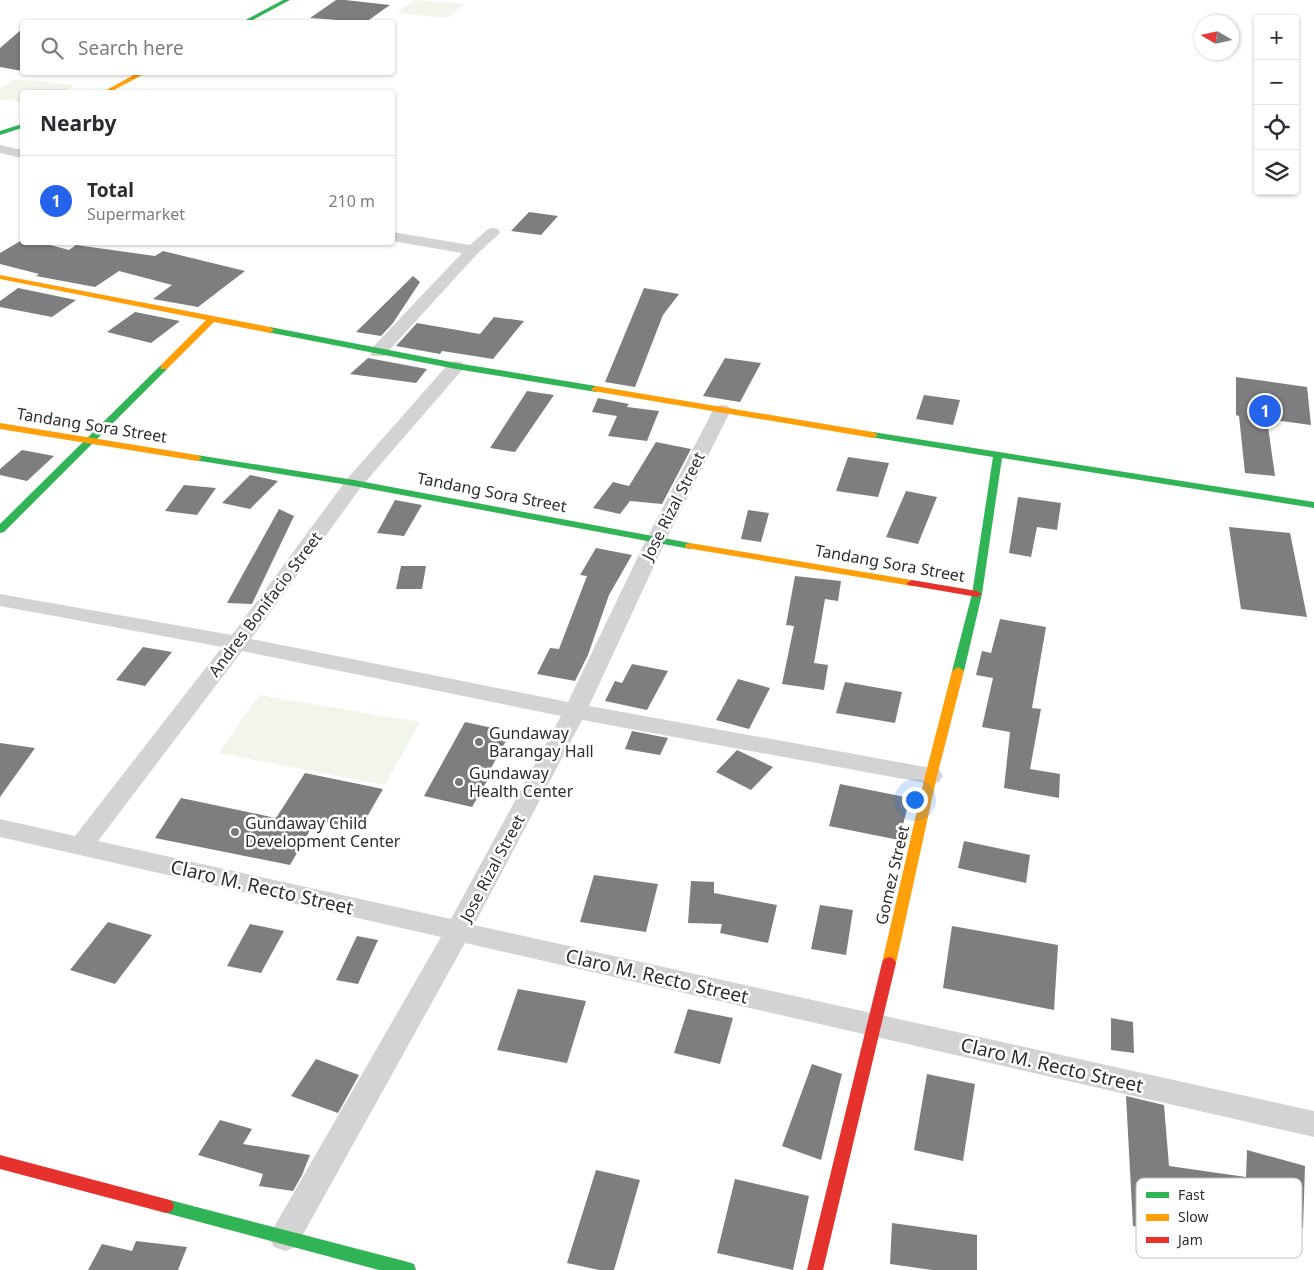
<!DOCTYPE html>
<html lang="en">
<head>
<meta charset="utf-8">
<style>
	:root { --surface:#fff; --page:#f7f7f7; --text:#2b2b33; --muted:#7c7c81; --line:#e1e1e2; --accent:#2563eb }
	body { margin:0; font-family:"Noto Sans",sans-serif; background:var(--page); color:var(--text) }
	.controls { position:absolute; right:15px; top:15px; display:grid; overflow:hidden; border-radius:5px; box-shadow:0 1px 4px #0004 }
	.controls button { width:45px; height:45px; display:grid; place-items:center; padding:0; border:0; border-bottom:1px solid var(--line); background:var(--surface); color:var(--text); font:25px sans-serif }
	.compass { position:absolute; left:1194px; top:15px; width:45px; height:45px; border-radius:50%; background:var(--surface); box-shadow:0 1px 4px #0004; rotate:279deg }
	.you { position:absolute; left:914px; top:799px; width:18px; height:18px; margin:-12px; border:4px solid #fff; border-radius:50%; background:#1a73e8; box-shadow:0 0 0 8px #1a73e833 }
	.badge { display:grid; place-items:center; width:32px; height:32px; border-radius:50%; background:var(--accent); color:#fff; font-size:16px; font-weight:700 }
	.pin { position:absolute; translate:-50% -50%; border:2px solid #fff; box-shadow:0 1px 5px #0006 }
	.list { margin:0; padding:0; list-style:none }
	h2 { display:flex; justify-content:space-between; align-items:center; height:65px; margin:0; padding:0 20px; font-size:21px }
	h2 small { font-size:16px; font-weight:400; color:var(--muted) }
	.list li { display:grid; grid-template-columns:32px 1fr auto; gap:15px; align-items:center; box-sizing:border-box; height:90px; padding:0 20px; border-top:1px solid var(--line) }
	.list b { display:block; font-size:19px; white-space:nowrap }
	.list p { margin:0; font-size:16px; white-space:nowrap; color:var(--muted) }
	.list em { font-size:16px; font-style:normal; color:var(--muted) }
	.icon { flex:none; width:28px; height:28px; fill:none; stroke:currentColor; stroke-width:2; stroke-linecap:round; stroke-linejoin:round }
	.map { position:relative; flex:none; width:1314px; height:1270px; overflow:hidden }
	.search { position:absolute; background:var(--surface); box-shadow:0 1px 4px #0004; left:20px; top:20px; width:375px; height:55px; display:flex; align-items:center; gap:12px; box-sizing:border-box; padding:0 18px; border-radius:5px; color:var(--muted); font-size:19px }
	.panel { position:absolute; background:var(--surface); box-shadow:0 1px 4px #0004; left:20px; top:90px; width:375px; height:155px; border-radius:5px }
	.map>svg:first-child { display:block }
</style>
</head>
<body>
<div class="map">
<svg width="1314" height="1270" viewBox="0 0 1314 1270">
	<rect width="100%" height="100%" fill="#fff"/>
	<path fill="#f2f5eb" d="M 414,0 L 464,4 L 447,18 L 397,13 Z
		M 16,79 L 75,85 L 64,92 L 22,92 L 22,102 L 0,99 L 0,88 Z
		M 259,695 L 420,722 L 385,785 L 219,753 Z"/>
	<path fill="#7e7e7e" d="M 336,0 L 345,0 L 390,5 L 366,22 L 310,18 Z
		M 22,29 L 22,71 L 0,67 L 0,48 Z
		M 529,212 L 558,216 L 541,235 L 511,231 Z
		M 22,240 L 22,242 L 39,242 L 69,250 L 76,245 L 155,256 L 163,251 L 245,271 L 198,307 L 153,299 L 172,285 L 119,271 L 95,287 L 36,276 L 39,274 L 0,264 L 0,253 Z
		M 413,276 L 420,282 L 393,323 L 381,336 L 356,332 Z
		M 18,288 L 76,300 L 52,317 L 0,307 L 0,301 Z
		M 644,288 L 679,294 L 663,315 L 635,387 L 605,382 Z
		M 135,312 L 180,321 L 151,343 L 107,332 Z
		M 494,317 L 524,321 L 493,359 L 442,351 L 440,354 L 396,346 L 417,323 L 480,334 Z
		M 368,358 L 427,369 L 416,383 L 350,374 Z
		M 725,358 L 761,363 L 740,402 L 703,396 Z
		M 1236,377 L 1307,387 L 1311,425 L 1267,419 L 1275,476 L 1245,473 L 1239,416 L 1236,415 Z
		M 527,391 L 554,395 L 515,452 L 490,448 Z
		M 924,395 L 960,400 L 953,425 L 916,419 Z
		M 598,398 L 629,404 L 627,407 L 659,411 L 647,441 L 608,436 L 617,416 L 592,412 Z
		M 656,442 L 691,449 L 662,504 L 630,501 L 620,514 L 593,508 L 613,482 L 629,486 Z
		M 22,450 L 54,456 L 27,481 L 0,475 L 0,469 Z
		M 848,457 L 889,463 L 878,497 L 836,491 Z
		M 250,475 L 278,481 L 250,509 L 222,503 Z
		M 184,485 L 216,488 L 197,515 L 165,511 Z
		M 906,491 L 937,497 L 918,544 L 886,537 Z
		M 1018,497 L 1061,503 L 1057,530 L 1037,527 L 1031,557 L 1009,553 Z
		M 395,500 L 422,505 L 404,536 L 377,533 Z
		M 279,509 L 294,516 L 252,604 L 227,603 Z
		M 748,510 L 769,513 L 761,542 L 741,539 Z
		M 1229,527 L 1290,533 L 1307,617 L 1241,609 Z
		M 596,548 L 632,555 L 609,595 L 588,655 L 575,681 L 537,674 L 550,648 L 559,649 L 587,576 L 580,575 Z
		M 401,566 L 426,566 L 422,589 L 396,589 Z
		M 795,576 L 841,581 L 838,601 L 825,599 L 814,663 L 828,665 L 824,690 L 782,684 L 794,626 L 786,625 Z
		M 1000,619 L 1046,627 L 1032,708 L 1041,709 L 1030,769 L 1060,774 L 1059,798 L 1004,788 L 1010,732 L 982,727 L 993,678 L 976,675 L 982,651 L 991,653 Z
		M 143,647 L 172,652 L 145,686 L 116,680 Z
		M 632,664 L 668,671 L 647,710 L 605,701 L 615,681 L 622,683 Z
		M 738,679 L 770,688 L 749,729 L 716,720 Z
		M 845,682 L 902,692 L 895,723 L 836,713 Z
		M 465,722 L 511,732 L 491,768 L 494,769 L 472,807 L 424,796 Z
		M 632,731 L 668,738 L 660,755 L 625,749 Z
		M 0,743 L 35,748 L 0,797 Z
		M 737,750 L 773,767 L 751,790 L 716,772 Z
		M 305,773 L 383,789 L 360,829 L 316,820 L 290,865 L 155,838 L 181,798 L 276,818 Z
		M 840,784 L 910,798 L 899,840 L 829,826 Z
		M 964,841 L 1030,855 L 1026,883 L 958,868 Z
		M 594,875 L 658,884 L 646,932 L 580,922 Z
		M 691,881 L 714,882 L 714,893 L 777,905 L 768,943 L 720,933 L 722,924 L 688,923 Z
		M 820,905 L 853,910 L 846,955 L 811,949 Z
		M 108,922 L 152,935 L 115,984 L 70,970 Z
		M 250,924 L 284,931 L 261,973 L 227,966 Z
		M 952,926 L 1058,945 L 1054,1010 L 943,988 Z
		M 357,936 L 378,940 L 358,984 L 336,980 Z
		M 518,989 L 586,1001 L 567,1063 L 497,1050 Z
		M 688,1009 L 733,1018 L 720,1064 L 674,1053 Z
		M 1111,1018 L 1133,1022 L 1134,1053 L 1111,1050 Z
		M 316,1059 L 359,1075 L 338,1113 L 291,1096 Z
		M 812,1064 L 842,1074 L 821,1160 L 782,1146 Z
		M 927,1074 L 975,1084 L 963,1161 L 914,1150 Z
		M 1126,1096 L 1164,1105 L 1169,1166 L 1246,1177 L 1247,1150 L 1305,1166 L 1303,1228 L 1237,1209 L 1240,1231 L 1173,1221 L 1174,1232 L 1133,1226 Z
		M 220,1120 L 252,1129 L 243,1144 L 310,1155 L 302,1175 L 293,1191 L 259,1186 L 263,1174 L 198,1155 Z
		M 596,1170 L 640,1180 L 614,1270 L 599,1270 L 567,1263 Z
		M 735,1179 L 809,1196 L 793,1270 L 717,1253 Z
		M 892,1223 L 977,1235 L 977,1270 L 932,1270 L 890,1264 Z
		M 136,1241 L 187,1247 L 178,1270 L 88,1270 L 102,1244 L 132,1251 Z"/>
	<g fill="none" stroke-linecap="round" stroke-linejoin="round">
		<path fill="#d3d3d3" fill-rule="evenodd" d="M 0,145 L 22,150 L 22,158 L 0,153 Z
			M 493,228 L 498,229 L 500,232 L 498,235 L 478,253 L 384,356 L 372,356 L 370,352 L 372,348 L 462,253 L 392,241 L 392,232 L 470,245 L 488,229 Z
			M 456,361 L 462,362 L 464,366 L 462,370 L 361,487 L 251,639 L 568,702 L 646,540 L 713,410 L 716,406 L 722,405 L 728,406 L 731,410 L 666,540 L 589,706 L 931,768 L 939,770 L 943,776 L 939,782 L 931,784 L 582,720 L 474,925 L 1314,1111 L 1314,1137 L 465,943 L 296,1247 L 285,1251 L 274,1247 L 269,1237 L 274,1227 L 441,937 L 0,837 L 0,819 L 75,836 L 222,647 L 0,606 L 0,594 L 232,635 L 347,479 L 450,362 ZM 242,651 L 561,716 L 451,919 L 98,841 Z"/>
		<path fill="#30b455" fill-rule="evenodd" d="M 283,0 L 290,0 L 249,22 L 242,22 Z
			M 22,124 L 22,128 L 0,135 L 0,131 Z
			M 270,327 L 456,363 L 596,386 L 601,389 L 596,392 L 456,369 L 267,332 L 266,330 Z
			M 164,364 L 167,365 L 167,369 L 4,532 L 0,533 L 0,524 L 161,365 Z
			M 873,432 L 1314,502 L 1314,508 L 1002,458 L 982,594 L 964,671 L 958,675 L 952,671 L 972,594 L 993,457 L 870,437 L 868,435 Z
			M 197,455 L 354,480 L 690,543 L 695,546 L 690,549 L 354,486 L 194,460 L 192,458 Z
			M 166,1199 L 408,1262 L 414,1264 L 416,1270 L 379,1270 L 166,1213 L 160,1211 L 158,1206 L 160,1201 Z"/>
		<path fill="#ff9f0a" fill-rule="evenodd" d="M 139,72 L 148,72 L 110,92 L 103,92 Z
			M 0,275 L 270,327 L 274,330 L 270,333 L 214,322 L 167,369 L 161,369 L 161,365 L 206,320 L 0,279 Z
			M 596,386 L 873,432 L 878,435 L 873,438 L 593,391 L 591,389 Z
			M 0,423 L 197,455 L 202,458 L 197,461 L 0,429 Z
			M 690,543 L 912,580 L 917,583 L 912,586 L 686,548 L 685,546 L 686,544 Z
			M 958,667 L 964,671 L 937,776 L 896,963 L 894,967 L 889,969 L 884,967 L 882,963 L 925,776 L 952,671 Z"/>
		<path fill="#e5322d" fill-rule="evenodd" d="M 912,580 L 977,591 L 982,594 L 977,597 L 908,585 L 907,583 Z
			M 889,957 L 894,959 L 896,963 L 823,1270 L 807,1270 L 882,963 L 884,959 Z
			M 0,1155 L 166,1199 L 172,1201 L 174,1206 L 172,1211 L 166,1213 L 0,1169 Z"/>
	</g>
	<g fill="#777" stroke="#fff" stroke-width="2">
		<circle cx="479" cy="742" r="5"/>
		<circle cx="459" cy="782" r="5"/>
		<circle cx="235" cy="832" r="5"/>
	</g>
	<g text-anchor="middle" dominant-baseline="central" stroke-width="5" stroke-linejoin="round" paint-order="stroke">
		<g font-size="16" fill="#2e2e2e" stroke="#fff">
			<text transform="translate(92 425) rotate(9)">Tandang Sora Street</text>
			<text transform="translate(492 492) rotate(11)">Tandang Sora Street</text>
			<text transform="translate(673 506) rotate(-63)">Jose Rizal Street</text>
			<text transform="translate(890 563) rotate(10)">Tandang Sora Street</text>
			<text transform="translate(265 604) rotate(-53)">Andres Bonifacio Street</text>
			<text transform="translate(492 868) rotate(-62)">Jose Rizal Street</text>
			<text transform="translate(892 875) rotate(-77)">Gomez Street</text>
		</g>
		<g font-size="16" fill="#2e2e2e" stroke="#fff" text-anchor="start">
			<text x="489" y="733">Gundaway<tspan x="489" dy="18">Barangay Hall</tspan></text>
			<text x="469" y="773">Gundaway<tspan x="469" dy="18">Health Center</tspan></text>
			<text x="245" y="823">Gundaway Child<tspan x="245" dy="18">Development Center</tspan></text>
		</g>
		<g font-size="19" fill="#2e2e2e" stroke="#fff">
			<text transform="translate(262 887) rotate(13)">Claro M. Recto Street</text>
			<text transform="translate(657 976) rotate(13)">Claro M. Recto Street</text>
			<text transform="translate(1052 1065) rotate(13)">Claro M. Recto Street</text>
		</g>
	</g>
	<rect x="1136" y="1178" width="166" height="80" rx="8" fill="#fff" stroke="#c0c0c0" stroke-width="1"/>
	<rect x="1146" y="1192" width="23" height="6" fill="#30b455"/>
	<rect x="1146" y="1214" width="23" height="7" fill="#ff9f0a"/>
	<rect x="1146" y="1237" width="23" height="6" fill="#e5322d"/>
	<g font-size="14" fill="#2e2e2e">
		<text x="1178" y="1200">Fast</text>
		<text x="1178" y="1222">Slow</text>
		<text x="1178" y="1245">Jam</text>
	</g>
</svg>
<div class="controls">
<button>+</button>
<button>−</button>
<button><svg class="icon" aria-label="locate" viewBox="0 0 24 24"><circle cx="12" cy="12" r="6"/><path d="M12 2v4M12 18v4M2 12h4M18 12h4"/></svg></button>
<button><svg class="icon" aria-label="layers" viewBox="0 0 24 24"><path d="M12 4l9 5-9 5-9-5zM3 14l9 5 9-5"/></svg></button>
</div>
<svg class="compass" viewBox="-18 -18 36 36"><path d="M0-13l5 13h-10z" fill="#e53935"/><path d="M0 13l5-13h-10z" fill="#7c7c81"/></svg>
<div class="you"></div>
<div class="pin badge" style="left:1265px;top:411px">1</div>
<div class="search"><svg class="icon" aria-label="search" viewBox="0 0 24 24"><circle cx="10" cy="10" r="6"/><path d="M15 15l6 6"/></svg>Search here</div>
<section class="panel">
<h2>Nearby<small></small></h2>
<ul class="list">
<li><span class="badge">1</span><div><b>Total</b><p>Supermarket</p></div><em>210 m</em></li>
</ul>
</section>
</div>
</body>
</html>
